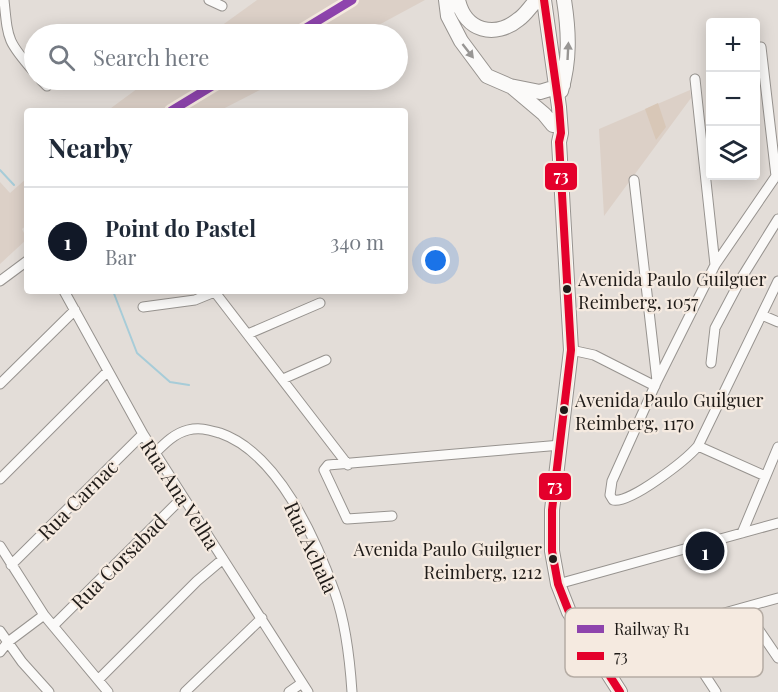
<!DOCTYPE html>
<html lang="en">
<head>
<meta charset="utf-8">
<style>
	:root { --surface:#fff; --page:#f2f2f3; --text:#1f2937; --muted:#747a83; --line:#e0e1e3; --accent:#111827 }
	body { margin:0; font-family:"Playfair Display",serif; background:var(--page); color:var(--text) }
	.controls { position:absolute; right:18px; top:18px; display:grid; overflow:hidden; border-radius:6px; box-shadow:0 3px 15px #0003 }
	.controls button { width:54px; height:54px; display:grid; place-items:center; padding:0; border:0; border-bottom:2px solid var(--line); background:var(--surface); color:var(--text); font:30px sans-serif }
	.you { position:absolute; left:436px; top:261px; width:21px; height:21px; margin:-15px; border:4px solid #fff; border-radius:50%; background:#1a73e8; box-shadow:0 0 0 9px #1a73e833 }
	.badge { display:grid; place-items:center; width:39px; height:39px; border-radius:50%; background:var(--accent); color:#fff; font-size:20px; font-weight:700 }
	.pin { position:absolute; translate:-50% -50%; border:3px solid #fff; box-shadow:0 2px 6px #0006 }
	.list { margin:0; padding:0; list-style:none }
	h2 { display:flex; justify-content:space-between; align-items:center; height:78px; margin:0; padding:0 24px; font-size:26px }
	h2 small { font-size:20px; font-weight:400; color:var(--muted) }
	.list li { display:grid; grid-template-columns:39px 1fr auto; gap:18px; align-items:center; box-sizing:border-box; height:108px; padding:0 24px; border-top:2px solid var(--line) }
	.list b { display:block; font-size:22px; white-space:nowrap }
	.list p { margin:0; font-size:20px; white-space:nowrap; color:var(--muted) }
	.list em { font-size:20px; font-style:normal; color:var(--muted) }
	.icon { flex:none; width:33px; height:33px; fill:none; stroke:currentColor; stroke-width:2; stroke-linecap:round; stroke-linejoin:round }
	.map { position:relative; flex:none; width:778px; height:692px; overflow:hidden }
	.search { position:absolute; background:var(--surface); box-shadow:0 3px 15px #0003; left:24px; top:24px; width:384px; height:66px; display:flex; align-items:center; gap:15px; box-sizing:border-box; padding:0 21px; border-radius:33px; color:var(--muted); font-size:22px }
	.panel { position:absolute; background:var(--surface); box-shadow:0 3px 15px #0003; left:24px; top:108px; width:384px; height:186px; border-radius:6px }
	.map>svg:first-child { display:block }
</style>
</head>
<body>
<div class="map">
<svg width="778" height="692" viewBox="0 0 778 692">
	<rect width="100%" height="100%" fill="#e3ddd8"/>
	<path fill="#dcd0c7" d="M 257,0 L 425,0 L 362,34 L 210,34 Z
		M 149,80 L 279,80 L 219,111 L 107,111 Z
		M 690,90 L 691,98 L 604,216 L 599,129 Z
		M 27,178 L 27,225 L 22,229 L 27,239 L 0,264 L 0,182 L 10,193 Z"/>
	<path fill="#d8c7b7" d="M 658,103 L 666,127 L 656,140 L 645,109 Z"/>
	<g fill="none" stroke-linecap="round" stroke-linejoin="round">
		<path stroke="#a7ccd8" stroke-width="2" d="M 0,170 L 14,185
			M 113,291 L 137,353 L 170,382 L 189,385"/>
		<defs>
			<path id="street" d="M 4,0 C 8,40 7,41 34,72
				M 209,0 L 222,6
				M 761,47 L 776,176
				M 695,79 L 715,265
				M 41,80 L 47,86
				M 778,173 L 715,265 L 657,381 L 612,481 L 610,495 L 613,500 C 630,504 686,460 698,446 L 778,281
				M 634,180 L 657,381
				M 0,281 L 27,261
				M 64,291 L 143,434 L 308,692
				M 214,291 L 348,465
				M 143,307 L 195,300 L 217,291
				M 762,315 L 778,322
				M 248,334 L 320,303
				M 571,350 L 594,355 L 655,386
				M 711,363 L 715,328 L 742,277 L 778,219
				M 283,379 L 326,360
				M 0,384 L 75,310
				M 698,446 L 765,476
				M 155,453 C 165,443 175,433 188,430 C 200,427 209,430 220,433 C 278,453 316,539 335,593 C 345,621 350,662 352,692
				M 0,479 L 108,371
				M 392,516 L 347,519 L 324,470 L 328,465 L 561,445
				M 742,533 L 778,447
				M 0,546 L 44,615 L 108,692
				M 11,565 L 143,434
				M 558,584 L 778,523
				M 744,608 L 778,658
				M 53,626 L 183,497
				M 674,628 L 716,692
				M 0,631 L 22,662 L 49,692
				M 592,650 L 778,598
				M 0,652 L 8,642 L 44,615
				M 98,680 L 197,581 L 223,559
				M 185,692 L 262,618
				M 289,692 L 302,683"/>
			<path id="secondary" d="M 446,0 L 448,16 L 461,41 L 487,76 L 510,86 L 540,92 L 563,85
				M 458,0 C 465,31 495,39 519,19 C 525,15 530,7 535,2
				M 544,0 L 559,107 L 561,133 L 559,142 L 571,350 L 552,510 L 552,551 L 558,584 L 569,612 L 620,692
				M 512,87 L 544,114 L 553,125
				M 561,91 C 570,60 569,32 564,0"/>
		</defs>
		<use href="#street" stroke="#97938f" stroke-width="11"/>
		<use href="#secondary" stroke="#97938f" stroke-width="16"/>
		<use href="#street" stroke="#fbfaf9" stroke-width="9"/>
		<use href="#secondary" stroke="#fbfaf9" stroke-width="14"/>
		<defs>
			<path id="bus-1" d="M 544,0 L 559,107 L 561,133 L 559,142 L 571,350 L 552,510 L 552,551 L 558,584 L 569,612 L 620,692"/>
		</defs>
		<use href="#bus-1" stroke="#f5eae0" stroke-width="12"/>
		<use href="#bus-1" stroke="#e4002b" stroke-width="8"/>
		<defs>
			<path id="rail-1" d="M 296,34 L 352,0
				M 171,111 L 222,80"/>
		</defs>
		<use href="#rail-1" stroke="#f5eae0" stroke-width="14"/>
		<use href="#rail-1" stroke="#8e44ad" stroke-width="9"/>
	</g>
	<defs><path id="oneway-solid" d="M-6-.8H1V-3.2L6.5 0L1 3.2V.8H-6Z" transform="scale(1.5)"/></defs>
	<g fill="#989694">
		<use href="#oneway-solid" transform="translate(468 51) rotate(52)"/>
		<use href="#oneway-solid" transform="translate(568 51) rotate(-87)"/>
	</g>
	<g fill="#1f1b18" stroke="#f5eae0" stroke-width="2">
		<circle cx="567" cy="289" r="5"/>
		<circle cx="564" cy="410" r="5"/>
		<circle cx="553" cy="559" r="5"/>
	</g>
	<g text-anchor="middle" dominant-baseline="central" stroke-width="4.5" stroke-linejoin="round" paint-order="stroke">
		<g font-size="18" fill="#1f1b18" stroke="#f5eae0" text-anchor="start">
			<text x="578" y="279">Avenida Paulo Guilguer<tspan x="578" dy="23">Reimberg, 1057</tspan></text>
			<text x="575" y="400">Avenida Paulo Guilguer<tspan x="575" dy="23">Reimberg, 1170</tspan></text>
			<text x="542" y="549" text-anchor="end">Avenida Paulo Guilguer<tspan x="542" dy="23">Reimberg, 1212</tspan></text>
		</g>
		<g font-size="20" fill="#1f1b18" stroke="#f5eae0">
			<text transform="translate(181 494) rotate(57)">Rua Ana Velha</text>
			<text transform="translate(77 499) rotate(-45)">Rua Carnac</text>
			<text transform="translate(312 547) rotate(65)">Rua Achala</text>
			<text transform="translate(118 561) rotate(-45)">Rua Corsabad</text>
		</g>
	</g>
	<rect x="565" y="608" width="198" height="69" rx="9" fill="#f5eae0" stroke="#b5aca4" stroke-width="1.5"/>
	<rect x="577" y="625" width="27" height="8" fill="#8e44ad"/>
	<rect x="577" y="652" width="27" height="8" fill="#e4002b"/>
	<g font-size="16" fill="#1f1b18">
		<text x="614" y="635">Railway R1</text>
		<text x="614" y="662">73</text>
	</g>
	<g stroke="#f5eae0" stroke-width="2">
		<rect x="544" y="162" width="34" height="29" rx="6" fill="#e4002b"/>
		<rect x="538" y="472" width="34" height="29" rx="6" fill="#e4002b"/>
	</g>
	<g font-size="16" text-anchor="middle" font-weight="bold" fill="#fff">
		<text x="561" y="182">73</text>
		<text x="555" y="492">73</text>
	</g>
</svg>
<div class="controls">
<button>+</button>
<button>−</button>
<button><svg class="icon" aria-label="layers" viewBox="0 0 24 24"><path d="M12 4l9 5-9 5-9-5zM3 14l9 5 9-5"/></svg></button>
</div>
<div class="you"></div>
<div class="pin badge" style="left:705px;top:551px">1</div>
<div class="search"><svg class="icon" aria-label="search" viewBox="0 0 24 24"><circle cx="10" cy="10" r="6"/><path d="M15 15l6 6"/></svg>Search here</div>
<section class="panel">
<h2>Nearby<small></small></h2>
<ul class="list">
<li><span class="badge">1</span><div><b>Point do Pastel</b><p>Bar</p></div><em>340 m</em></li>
</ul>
</section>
</div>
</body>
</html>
